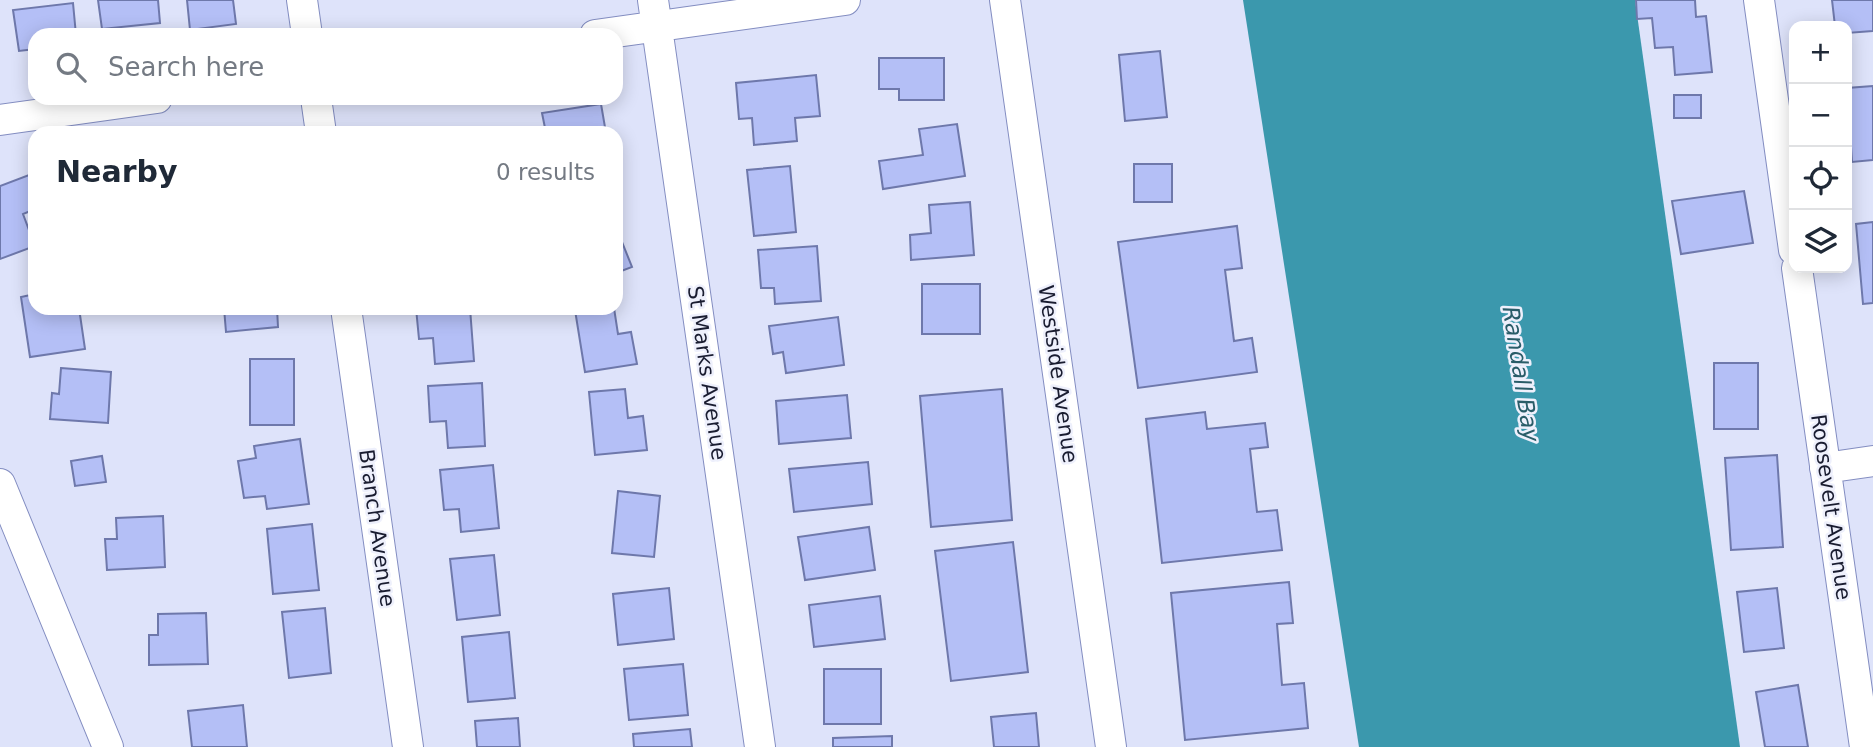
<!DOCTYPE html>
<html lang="en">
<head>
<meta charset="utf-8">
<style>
	:root { --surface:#fff; --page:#f2f2f3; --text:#1f2937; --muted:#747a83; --line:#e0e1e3 }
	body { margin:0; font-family:"DejaVu Sans",sans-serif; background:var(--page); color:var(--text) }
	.controls { position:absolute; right:21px; top:21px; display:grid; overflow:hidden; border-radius:14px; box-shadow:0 4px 18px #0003 }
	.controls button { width:63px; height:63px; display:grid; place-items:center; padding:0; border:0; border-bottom:2px solid var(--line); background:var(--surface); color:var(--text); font:35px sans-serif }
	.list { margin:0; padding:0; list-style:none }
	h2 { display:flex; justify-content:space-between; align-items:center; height:91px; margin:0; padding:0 28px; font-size:30px }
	h2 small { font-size:23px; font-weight:400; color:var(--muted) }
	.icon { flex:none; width:38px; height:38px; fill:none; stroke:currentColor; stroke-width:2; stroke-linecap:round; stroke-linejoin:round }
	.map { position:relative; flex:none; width:1873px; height:747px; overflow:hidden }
	.search { position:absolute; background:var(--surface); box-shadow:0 4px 18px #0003; left:28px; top:28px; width:595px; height:77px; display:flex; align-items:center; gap:18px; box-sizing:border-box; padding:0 24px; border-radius:21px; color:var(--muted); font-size:26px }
	.panel { position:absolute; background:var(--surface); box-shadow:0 4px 18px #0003; left:28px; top:126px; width:595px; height:189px; border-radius:21px }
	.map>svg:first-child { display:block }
</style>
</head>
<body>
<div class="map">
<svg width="1873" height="747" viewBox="0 0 1873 747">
	<rect width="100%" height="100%" fill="#dee3fa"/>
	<path fill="#3b98ad" d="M 1243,0 L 1635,0 L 1740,747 L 1359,747 Z"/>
	<path fill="#b4bff6" stroke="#6e78ab" stroke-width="2" d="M 98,0 L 158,0 L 160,23 L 102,29 Z
		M 187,0 L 233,0 L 236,24 L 190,30 Z
		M 1636,0 L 1695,0 L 1696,17 L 1706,16 L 1712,72 L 1675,75 L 1673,47 L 1655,48 L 1652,18 L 1637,19 Z
		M 1832,0 L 1873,0 L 1873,31 L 1847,33 L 1847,26 L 1835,26 Z
		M 73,3 L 76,35 L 35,35 L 35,49 L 19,51 L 13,10 Z
		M 1160,51 L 1167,117 L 1125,121 L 1119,55 Z
		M 879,58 L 944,58 L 944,100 L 899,100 L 899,89 L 879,89 Z
		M 816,75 L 820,116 L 795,118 L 797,141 L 754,145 L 752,118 L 739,119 L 736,83 Z
		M 1873,86 L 1873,160 L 1852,162 L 1847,88 Z
		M 1674,95 L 1701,95 L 1701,118 L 1674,118 Z
		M 601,104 L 606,133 L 546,133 L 542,113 Z
		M 957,124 L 965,176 L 883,189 L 879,161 L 923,155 L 919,129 Z
		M 457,128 L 457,133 L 394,133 L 394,129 Z
		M 1134,164 L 1172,164 L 1172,202 L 1134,202 Z
		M 790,166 L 796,232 L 754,236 L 747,170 Z
		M 29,175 L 35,191 L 35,209 L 23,214 L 35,246 L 0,259 L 0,186 Z
		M 1744,191 L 1753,243 L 1681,254 L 1672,201 Z
		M 970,202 L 974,255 L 911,260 L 910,235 L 931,233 L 929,205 Z
		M 1873,222 L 1873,303 L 1863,304 L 1856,224 Z
		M 1237,226 L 1242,268 L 1225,270 L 1234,341 L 1252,338 L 1257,372 L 1138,388 L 1118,242 Z
		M 616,227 L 632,267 L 616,273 Z
		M 817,246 L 821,301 L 775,304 L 774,288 L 761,288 L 758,250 Z
		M 922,284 L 980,284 L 980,334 L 922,334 Z
		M 35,294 L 35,308 L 79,308 L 85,349 L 30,357 L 21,297 Z
		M 224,308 L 277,308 L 278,327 L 226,332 Z
		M 416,308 L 470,308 L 474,361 L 435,364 L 433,338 L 419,339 Z
		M 588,308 L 614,308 L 618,334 L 631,332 L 637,364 L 585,372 L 575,310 Z
		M 838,317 L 844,365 L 786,373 L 783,352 L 773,354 L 769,326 Z
		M 250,359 L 294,359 L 294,425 L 250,425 Z
		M 1714,363 L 1758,363 L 1758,429 L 1714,429 Z
		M 61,368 L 111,372 L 108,423 L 50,419 L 52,393 L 59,394 Z
		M 482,383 L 485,446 L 448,448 L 446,421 L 430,422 L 428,386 Z
		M 625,389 L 628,418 L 643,416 L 647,450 L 595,455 L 589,392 Z
		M 1002,389 L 1012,520 L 931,527 L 920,396 Z
		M 847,395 L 851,438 L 779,444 L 776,401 Z
		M 1205,412 L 1207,429 L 1265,423 L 1268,447 L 1250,449 L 1257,512 L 1277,510 L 1282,550 L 1162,563 L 1146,419 Z
		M 300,439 L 309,504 L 267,509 L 265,496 L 244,498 L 238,461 L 256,458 L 254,446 Z
		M 1777,455 L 1783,547 L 1731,550 L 1725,458 Z
		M 102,456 L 106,482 L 75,486 L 71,461 Z
		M 868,462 L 872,504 L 794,512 L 789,469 Z
		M 493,465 L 499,528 L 461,532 L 459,509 L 444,510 L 440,470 Z
		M 618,491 L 660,496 L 654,557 L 612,553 Z
		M 163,516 L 165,567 L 107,570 L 105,539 L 117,539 L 116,518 Z
		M 312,524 L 319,590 L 273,594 L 267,529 Z
		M 869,527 L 875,570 L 805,580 L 798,537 Z
		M 1013,542 L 1028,672 L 951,681 L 935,551 Z
		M 494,555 L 500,615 L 457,620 L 450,559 Z
		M 1289,582 L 1293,623 L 1277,624 L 1282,685 L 1304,683 L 1308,728 L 1185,740 L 1171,593 Z
		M 669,588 L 674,639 L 618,645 L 613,594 Z
		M 1777,588 L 1784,648 L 1744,652 L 1737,592 Z
		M 880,596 L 885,639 L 814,647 L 809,605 Z
		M 325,608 L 331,673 L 289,678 L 282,612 Z
		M 206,613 L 208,664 L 149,665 L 149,635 L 158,635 L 158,614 Z
		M 509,632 L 515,698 L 468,702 L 462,637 Z
		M 683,664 L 688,715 L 629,720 L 624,669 Z
		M 824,669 L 881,669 L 881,724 L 824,724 Z
		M 1798,685 L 1808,747 L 1765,747 L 1756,692 Z
		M 243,705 L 247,747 L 192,747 L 188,711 Z
		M 1036,713 L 1039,747 L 994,747 L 991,717 Z
		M 518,718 L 520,747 L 477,747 L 475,721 Z
		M 690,729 L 692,747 L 634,747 L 633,734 Z
		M 892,736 L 892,747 L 833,747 L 833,738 Z"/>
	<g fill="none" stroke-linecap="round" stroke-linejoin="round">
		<defs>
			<path id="minor" d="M 302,0 L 307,35
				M 653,0 L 760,747
				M 1005,0 L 1111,747
				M 1759,0 L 1794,250
				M 595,35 L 845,0
				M 316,98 L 321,133
				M 0,120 L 157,98
				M 1797,268 L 1865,747
				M 346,308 L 408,747
				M 1825,468 L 1873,461
				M 0,484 L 108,747"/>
		</defs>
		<use href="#minor" stroke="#838dc1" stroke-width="32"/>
		<use href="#minor" stroke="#fff" stroke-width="30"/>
	</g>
	<g text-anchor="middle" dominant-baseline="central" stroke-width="5" stroke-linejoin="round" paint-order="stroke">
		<g font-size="21" fill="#191c30" stroke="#eef0fc">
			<text transform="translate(707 373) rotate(82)">St Marks Avenue</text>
			<text transform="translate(1058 374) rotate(82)">Westside Avenue</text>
			<text transform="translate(1831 507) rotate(82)">Roosevelt Avenue</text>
			<text transform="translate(377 528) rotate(82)">Branch Avenue</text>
		</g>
		<g font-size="23" font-style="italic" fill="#295c68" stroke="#eef0fc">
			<text transform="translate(1521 374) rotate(81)">Randall Bay</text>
		</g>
	</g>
</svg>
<div class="controls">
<button>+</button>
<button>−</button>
<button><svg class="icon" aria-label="locate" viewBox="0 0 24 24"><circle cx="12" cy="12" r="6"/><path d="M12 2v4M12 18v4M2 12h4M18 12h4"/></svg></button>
<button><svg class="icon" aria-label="layers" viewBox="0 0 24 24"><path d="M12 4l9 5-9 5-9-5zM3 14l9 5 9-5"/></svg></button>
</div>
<div class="search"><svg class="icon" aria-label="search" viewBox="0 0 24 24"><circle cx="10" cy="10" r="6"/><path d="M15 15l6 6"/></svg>Search here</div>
<section class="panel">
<h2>Nearby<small>0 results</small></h2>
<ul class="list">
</ul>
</section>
</div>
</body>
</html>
